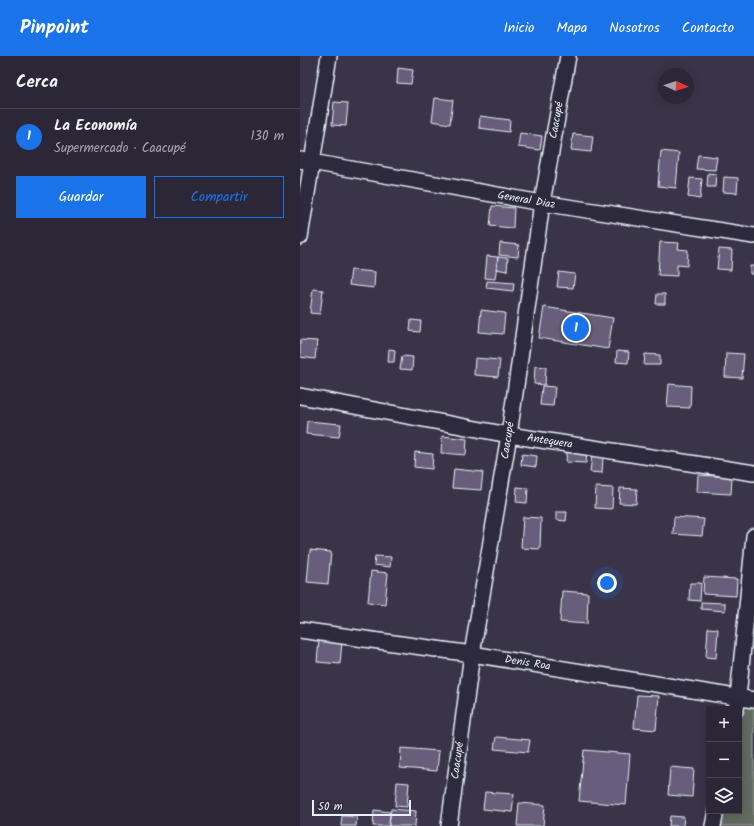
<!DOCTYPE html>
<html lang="es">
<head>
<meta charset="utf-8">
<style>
	:root { --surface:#2c2737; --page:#383342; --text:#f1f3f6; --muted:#a6a5ad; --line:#484452; --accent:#1a73e8 }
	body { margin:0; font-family:Kalam,sans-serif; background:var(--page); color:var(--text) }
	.controls { position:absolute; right:12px; bottom:12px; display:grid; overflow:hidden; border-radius:0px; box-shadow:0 2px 10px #0003 }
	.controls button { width:36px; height:36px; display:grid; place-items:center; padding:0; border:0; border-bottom:1px solid var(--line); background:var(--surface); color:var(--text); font:20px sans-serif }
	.compass { position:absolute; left:358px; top:12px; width:36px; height:36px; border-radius:50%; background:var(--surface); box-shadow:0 2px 10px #0003; rotate:93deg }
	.scale { position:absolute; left:12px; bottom:10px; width:99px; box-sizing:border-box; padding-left:4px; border:2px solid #e8f1f8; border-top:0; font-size:11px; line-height:14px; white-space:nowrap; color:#e8f1f8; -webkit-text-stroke:3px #2f2a3d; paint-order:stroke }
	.you { position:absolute; left:307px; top:527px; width:14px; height:14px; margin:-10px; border:3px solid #fff; border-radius:50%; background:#1a73e8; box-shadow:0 0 0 6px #1a73e833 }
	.badge { display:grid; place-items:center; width:26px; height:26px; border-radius:50%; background:var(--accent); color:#fff; font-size:13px; font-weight:700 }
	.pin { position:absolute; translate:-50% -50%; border:2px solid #fff; box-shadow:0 1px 4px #0006 }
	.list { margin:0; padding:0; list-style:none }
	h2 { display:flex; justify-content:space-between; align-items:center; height:52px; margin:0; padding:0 16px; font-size:17px }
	h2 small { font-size:13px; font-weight:400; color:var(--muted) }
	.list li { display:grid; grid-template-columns:26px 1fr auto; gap:12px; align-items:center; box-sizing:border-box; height:56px; padding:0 16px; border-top:1px solid var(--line) }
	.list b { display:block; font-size:15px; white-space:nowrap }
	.list p { margin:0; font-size:13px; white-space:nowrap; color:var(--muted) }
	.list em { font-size:13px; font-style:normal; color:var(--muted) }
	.actions { display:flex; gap:8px; padding:12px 16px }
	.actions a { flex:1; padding:9px 0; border:1px solid var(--accent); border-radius:0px; text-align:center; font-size:14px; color:var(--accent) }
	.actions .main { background:var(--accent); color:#fff }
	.icon { flex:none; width:22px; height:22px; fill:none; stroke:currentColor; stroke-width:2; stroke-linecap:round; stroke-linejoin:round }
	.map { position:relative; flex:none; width:454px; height:770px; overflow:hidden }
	header { display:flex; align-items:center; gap:24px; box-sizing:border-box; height:56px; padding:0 20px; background:var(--accent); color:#fff }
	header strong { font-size:19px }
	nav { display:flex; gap:22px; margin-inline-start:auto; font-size:14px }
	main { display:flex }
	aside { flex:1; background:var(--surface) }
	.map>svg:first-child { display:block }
</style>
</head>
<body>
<header>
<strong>Pinpoint</strong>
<nav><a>Inicio</a><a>Mapa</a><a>Nosotros</a><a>Contacto</a></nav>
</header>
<main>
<aside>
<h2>Cerca<small></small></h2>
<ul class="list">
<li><span class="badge">1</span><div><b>La Economía</b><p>Supermercado · Caacupé</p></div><em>130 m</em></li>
</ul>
<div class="actions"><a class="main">Guardar</a><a>Compartir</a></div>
</aside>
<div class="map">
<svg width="454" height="770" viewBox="0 0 454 770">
	<rect width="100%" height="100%" fill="#3a3449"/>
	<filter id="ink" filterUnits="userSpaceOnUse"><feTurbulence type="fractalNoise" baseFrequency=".025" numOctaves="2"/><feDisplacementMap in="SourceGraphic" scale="8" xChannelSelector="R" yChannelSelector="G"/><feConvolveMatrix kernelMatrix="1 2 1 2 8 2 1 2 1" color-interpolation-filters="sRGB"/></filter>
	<g filter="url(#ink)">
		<path fill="#636c60" stroke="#a6aeac" d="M 442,646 L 454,647 L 454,770 L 418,770 L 420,755 L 439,755 L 439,660 Z"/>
		<path fill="#675d7a" stroke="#e8f1f8" d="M 98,12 L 113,14 L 111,28 L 97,27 Z
			M 374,15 L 388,16 L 388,18 L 373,18 Z
			M 135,42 L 153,44 L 150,68 L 132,65 Z
			M 34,46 L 48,47 L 46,70 L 32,69 Z
			M 180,60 L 210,64 L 209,76 L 179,72 Z
			M 220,77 L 242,80 L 240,94 L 218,91 Z
			M 273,78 L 293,80 L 291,96 L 271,94 Z
			M 361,95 L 379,97 L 376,132 L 358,130 Z
			M 398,99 L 417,101 L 415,114 L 396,113 Z
			M 408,117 L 416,118 L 415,131 L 407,131 Z
			M 424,121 L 438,122 L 437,137 L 423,136 Z
			M 390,122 L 402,123 L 400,143 L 388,141 Z
			M 192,150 L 214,152 L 213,172 L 190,170 Z
			M 360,186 L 379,187 L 378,193 L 388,194 L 387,210 L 377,209 L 377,220 L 358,219 Z
			M 200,187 L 219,189 L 218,201 L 199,199 Z
			M 419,193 L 432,194 L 431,214 L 417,213 Z
			M 187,200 L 198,201 L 195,223 L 185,222 Z
			M 198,201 L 208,202 L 207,215 L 196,213 Z
			M 450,210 L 454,210 L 454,218 L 450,218 Z
			M 51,214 L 75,216 L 74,232 L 49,229 Z
			M 259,216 L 275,218 L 273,232 L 257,231 Z
			M 187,225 L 214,227 L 213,235 L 186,232 Z
			M 13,233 L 23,234 L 20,258 L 10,257 Z
			M 357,238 L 365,238 L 365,248 L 356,248 Z
			M 244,251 L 313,262 L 308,293 L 239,282 Z
			M 181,254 L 205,257 L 203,278 L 179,276 Z
			M 111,264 L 121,265 L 120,276 L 110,275 Z
			M 0,284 L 17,285 L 15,303 L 0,301 Z
			M 89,293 L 95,294 L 94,306 L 88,306 Z
			M 317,295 L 329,296 L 328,307 L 316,306 Z
			M 426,297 L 444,298 L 442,322 L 425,321 Z
			M 345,298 L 360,299 L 360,309 L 344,309 Z
			M 102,300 L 113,301 L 112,314 L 100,313 Z
			M 175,302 L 200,304 L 198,321 L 174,319 Z
			M 235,310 L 246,311 L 245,329 L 234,328 Z
			M 369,328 L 391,330 L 390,352 L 367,351 Z
			M 242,330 L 255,331 L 253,350 L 240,349 Z
			M 7,365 L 41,368 L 39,381 L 6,378 Z
			M 142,380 L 167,383 L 166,399 L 141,397 Z
			M 267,394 L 287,396 L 286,407 L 266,406 Z
			M 115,396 L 133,398 L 132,413 L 114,411 Z
			M 222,398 L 237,400 L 236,411 L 221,409 Z
			M 292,400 L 303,401 L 302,417 L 290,416 Z
			M 154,413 L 183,416 L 181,434 L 152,432 Z
			M 398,419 L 432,421 L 431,438 L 397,436 Z
			M 217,431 L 228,432 L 227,447 L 216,446 Z
			M 296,431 L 313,432 L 312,453 L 295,452 Z
			M 320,432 L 337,433 L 336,448 L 319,447 Z
			M 256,456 L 267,456 L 266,465 L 256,464 Z
			M 223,461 L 241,462 L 240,493 L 221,492 Z
			M 374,461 L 404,463 L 402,480 L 373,478 Z
			M 10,494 L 31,496 L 28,528 L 7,526 Z
			M 75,500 L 91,501 L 90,511 L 74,509 Z
			M 71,515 L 88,517 L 85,548 L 68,546 Z
			M 404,521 L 437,523 L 436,540 L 403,538 Z
			M 390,527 L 401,527 L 400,545 L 389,544 Z
			M 262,535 L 288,537 L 287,568 L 260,566 Z
			M 401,546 L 425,547 L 425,555 L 401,553 Z
			M 408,572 L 418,573 L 416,602 L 406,601 Z
			M 19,584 L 42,586 L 40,608 L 17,606 Z
			M 337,639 L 359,640 L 356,674 L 334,672 Z
			M 196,681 L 230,684 L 228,696 L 194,693 Z
			M 101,692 L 139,695 L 137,715 L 100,712 Z
			M 284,694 L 330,698 L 326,749 L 279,745 Z
			M 370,711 L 394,713 L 392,741 L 368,739 Z
			M 97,726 L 109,727 L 107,751 L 95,750 Z
			M 185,736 L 214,738 L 212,756 L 183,753 Z
			M 219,747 L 245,749 L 243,770 L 217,770 Z
			M 91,753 L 116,755 L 115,770 L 89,770 Z
			M 74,754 L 90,756 L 89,770 L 73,770 Z
			M 42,760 L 57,761 L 56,770 L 41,770 Z
			M 370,760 L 384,761 L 383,770 L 369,770 Z"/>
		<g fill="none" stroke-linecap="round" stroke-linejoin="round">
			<defs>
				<g id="minor">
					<path id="s1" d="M 0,104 L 242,147 L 454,180"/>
					<path d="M 0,181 L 29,0"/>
					<path id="s2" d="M 0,340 L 209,379 L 454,417"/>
					<path id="s3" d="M 0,574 L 172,598 L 454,644"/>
					<path d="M 436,653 L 438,641 L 454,480"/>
					<path id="s4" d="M 149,770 L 172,598 L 209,379 L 242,147 L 268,0"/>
					<path d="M 413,770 L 416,755"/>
				</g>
			</defs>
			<use href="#minor" stroke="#e8f1f8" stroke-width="18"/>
			<use href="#minor" stroke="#2f2a3d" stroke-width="15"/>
		</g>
	</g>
	<g text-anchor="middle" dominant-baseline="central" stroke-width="3" stroke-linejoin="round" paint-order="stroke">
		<g font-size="11" fill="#e8f1f8" stroke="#2f2a3d">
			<text stroke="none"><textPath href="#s4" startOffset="714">Caacupé</textPath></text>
			<text stroke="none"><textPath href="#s1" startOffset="230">General Diaz</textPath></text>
			<text stroke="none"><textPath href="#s4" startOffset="390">Caacupé</textPath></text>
			<text stroke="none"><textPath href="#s2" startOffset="254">Antequera</textPath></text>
			<text stroke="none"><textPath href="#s3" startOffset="230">Denis Roa</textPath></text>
			<text stroke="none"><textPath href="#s4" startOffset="66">Caacupé</textPath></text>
		</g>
	</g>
</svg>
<div class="controls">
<button>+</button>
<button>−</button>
<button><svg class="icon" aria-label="layers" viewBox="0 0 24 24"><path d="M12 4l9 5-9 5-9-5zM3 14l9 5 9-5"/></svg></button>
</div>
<svg class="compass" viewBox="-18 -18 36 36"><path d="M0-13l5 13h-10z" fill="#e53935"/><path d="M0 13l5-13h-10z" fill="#a6a5ad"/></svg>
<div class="scale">50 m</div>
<div class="you"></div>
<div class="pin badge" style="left:276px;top:272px">1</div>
</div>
</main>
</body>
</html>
